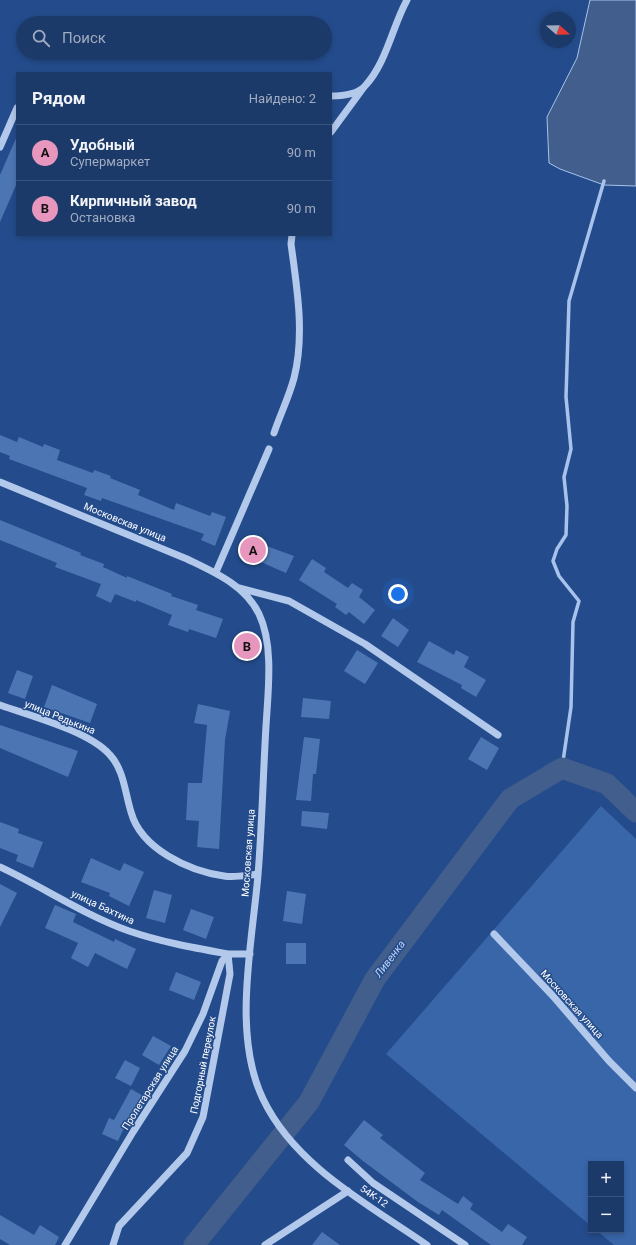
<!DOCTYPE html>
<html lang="ru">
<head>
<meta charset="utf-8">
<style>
	:root { --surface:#1b3969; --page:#24406f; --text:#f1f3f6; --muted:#a0acc0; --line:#39537d; --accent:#e797bd }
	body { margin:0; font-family:Roboto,sans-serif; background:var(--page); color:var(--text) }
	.controls { position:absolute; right:12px; bottom:12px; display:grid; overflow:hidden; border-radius:0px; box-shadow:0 2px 6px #0003 }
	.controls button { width:36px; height:36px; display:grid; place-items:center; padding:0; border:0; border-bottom:1px solid var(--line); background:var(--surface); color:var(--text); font:20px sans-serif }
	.compass { position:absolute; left:540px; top:12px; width:36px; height:36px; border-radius:50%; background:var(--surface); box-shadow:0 2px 6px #0003; rotate:110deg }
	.you { position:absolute; left:398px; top:594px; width:14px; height:14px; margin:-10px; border:3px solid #fff; border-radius:50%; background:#1a73e8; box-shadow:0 0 0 6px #1a73e833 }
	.badge { display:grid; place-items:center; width:26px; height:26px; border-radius:50%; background:var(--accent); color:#111; font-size:13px; font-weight:700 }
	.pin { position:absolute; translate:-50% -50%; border:2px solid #fff; box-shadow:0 1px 4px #0006 }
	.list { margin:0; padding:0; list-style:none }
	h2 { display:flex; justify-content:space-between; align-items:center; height:52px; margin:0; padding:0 16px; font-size:17px }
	h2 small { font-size:13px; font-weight:400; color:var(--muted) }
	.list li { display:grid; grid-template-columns:26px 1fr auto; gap:12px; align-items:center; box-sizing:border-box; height:56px; padding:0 16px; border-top:1px solid var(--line) }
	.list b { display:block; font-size:15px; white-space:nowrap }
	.list p { margin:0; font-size:13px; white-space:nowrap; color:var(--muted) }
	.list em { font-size:13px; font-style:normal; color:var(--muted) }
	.icon { flex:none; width:22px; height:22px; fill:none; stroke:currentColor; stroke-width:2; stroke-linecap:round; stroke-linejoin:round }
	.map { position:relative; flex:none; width:636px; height:1245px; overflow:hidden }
	.search { position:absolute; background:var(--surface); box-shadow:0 2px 6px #0003; left:16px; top:16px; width:316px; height:44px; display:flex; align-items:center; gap:10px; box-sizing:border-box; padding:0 14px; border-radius:22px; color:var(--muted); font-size:15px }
	.panel { position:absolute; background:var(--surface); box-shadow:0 2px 6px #0003; left:16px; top:72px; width:316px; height:164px; border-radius:0px }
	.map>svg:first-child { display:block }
</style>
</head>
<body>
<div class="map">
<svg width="636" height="1245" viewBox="0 0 636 1245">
	<rect width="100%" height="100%" fill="#244c8c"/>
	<path fill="#3866a9" d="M 601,806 L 636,839 L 636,1245 L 614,1245 L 596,1230 L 621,1230 L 621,1164 L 591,1164 L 591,1226 L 386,1054 Z"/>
	<path fill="#415e8c" stroke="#a7c3ec" d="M 590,0 L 636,0 L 636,186 L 604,185 L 560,169 L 549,163 L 547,117 L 577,58 Z"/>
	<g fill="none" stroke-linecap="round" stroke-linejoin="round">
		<path stroke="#a7c3ec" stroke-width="3.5" d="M 562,768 L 571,707 L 573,622 L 579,601 L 559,576 L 553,561 L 557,549 L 566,535 L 567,506 L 564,477 L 571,449 L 566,397 L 569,301 L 604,181"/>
		<path stroke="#415e8c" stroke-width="21" d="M 194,1245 L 309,1102 L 375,979 L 510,799 L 562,768 L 607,784 L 636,812"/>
	</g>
	<path fill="#4c76b3" d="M 17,136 L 17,183 L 0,222 L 0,175 Z
		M 0,435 L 17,442 L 19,437 L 43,447 L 44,444 L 60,450 L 57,460 L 93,473 L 94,470 L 111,476 L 110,478 L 140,490 L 138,495 L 174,510 L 176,503 L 210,516 L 212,512 L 226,517 L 215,546 L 201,540 L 204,534 L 102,498 L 101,501 L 84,495 L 87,488 L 9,459 L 10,456 L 0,452 Z
		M 0,520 L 81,553 L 80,555 L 104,564 L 103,567 L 127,578 L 127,576 L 172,594 L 171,596 L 198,605 L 196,610 L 223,619 L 216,638 L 189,629 L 188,632 L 168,625 L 172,615 L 136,600 L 136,602 L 115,594 L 111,603 L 96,596 L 101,584 L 55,567 L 57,563 L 0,540 Z
		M 244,538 L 294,556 L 286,573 L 238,552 Z
		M 312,559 L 326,568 L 324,572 L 348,588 L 352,583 L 363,590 L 359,597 L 375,610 L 364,624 L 349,612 L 346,615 L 335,607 L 337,604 L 299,580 Z
		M 393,618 L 409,630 L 398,647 L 381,636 Z
		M 429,641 L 454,655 L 456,650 L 469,657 L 464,667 L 486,680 L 476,697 L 461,688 L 462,685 L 417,662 Z
		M 357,650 L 378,663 L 365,684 L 344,671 Z
		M 17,670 L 33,676 L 25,699 L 8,693 Z
		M 52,685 L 97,704 L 90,723 L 44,707 Z
		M 303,698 L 331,701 L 329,719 L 301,717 Z
		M 198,704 L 230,711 L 225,740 L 219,849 L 197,847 L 199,821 L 186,820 L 188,783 L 202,783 L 207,725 L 194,723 Z
		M 0,725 L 78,751 L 68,777 L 0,748 Z
		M 304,737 L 320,739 L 316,774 L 313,774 L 311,801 L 296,800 Z
		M 481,737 L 499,748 L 487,770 L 468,759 Z
		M 302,811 L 329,813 L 327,829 L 301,826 Z
		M 0,822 L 19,829 L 18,833 L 43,842 L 33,868 L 16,861 L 18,855 L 0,848 Z
		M 91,858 L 120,871 L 124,863 L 144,872 L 129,906 L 109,896 L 110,893 L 81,882 Z
		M 0,884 L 17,893 L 0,927 Z
		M 154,890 L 172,895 L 165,923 L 146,918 Z
		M 287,891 L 306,894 L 302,924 L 283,921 Z
		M 55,905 L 76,914 L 73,922 L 114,942 L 115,939 L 136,949 L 127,969 L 95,953 L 88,967 L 71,958 L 78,943 L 45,928 Z
		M 191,909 L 214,917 L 206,939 L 183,930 Z
		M 286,943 L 306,943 L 306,964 L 286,964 Z
		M 176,972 L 201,982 L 194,1000 L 169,990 Z
		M 153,1036 L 171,1046 L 159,1065 L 142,1055 Z
		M 125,1060 L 140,1068 L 131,1086 L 115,1078 Z
		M 131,1089 L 145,1097 L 132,1121 L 128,1119 L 118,1141 L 102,1134 L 109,1118 L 114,1120 Z
		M 364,1120 L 383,1135 L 380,1138 L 425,1173 L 420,1180 L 458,1204 L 463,1196 L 473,1204 L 470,1209 L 502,1232 L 508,1224 L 527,1237 L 522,1245 L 491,1245 L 442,1210 L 439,1215 L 418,1202 L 363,1161 L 344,1145 Z
		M 0,1215 L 34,1235 L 40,1225 L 59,1237 L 55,1245 L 10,1245 L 0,1239 Z
		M 322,1232 L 340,1245 L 312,1245 Z"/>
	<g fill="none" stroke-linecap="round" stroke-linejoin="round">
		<path stroke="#b3c9eb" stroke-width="7" d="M 331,96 C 342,96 357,95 365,86 C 387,62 392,27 407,0
			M 331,132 L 364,87
			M 0,147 L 17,108
			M 274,433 C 280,415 289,397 294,378 C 305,335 297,288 291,244 L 292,235
			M 0,482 L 187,559 C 214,572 245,585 259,614 C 274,645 268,692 266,726 C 263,776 262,826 258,875 C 252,945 232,1034 263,1099 C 295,1166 368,1204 427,1245
			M 216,572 L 269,449
			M 239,588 L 289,601 L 365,644 L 498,735
			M 0,705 C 31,716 89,731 110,755 C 124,770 125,793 131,812 C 141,849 189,871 224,876 C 235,878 247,875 258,874
			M 0,867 C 43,887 84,915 129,931 C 161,942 195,948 228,954 L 230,974 L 203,1117 L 187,1153 L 119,1226 L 113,1245
			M 494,934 L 552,995 L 609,1061 L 636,1088
			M 348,1160 L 373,1183 L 465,1245
			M 65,1245 L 133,1132 L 185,1051 L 203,1014 L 222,961 L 228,954 L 250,954
			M 265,1245 L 348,1191"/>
	</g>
	<g text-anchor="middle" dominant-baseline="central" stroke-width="3" stroke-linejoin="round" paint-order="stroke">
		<g font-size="10" fill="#fff" stroke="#244c8c">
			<text transform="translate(125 522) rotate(22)">Московская улица</text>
			<text transform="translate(60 717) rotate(22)">улица Редькина</text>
			<text transform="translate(248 853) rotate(-86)">Московская улица</text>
			<text transform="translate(103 907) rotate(25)">улица Бахтина</text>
			<text transform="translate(572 1004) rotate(48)">Московская улица</text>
			<text transform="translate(203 1065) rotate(-79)">Подгорный переулок</text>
			<text transform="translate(150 1088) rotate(-58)">Пролетарская улица</text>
			<text transform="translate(374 1196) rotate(35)">54K-12</text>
		</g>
		<g font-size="11" font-style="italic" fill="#bfd3f2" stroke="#244c8c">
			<text transform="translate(390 959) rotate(-53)">Ливенка</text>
		</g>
	</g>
</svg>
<div class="controls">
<button>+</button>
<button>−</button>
</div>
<svg class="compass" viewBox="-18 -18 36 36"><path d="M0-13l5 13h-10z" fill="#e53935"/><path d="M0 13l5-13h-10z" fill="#a0acc0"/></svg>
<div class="you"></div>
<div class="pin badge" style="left:253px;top:550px">A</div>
<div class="pin badge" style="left:247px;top:646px">B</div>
<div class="search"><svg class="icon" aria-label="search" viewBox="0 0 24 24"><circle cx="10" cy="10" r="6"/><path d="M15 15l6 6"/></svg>Поиск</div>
<section class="panel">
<h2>Рядом<small>Найдено: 2</small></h2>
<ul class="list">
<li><span class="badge">A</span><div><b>Удобный</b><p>Супермаркет</p></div><em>90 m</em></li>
<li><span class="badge">B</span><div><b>Кирпичный завод</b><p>Остановка</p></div><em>90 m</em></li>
</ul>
</section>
</div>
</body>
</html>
